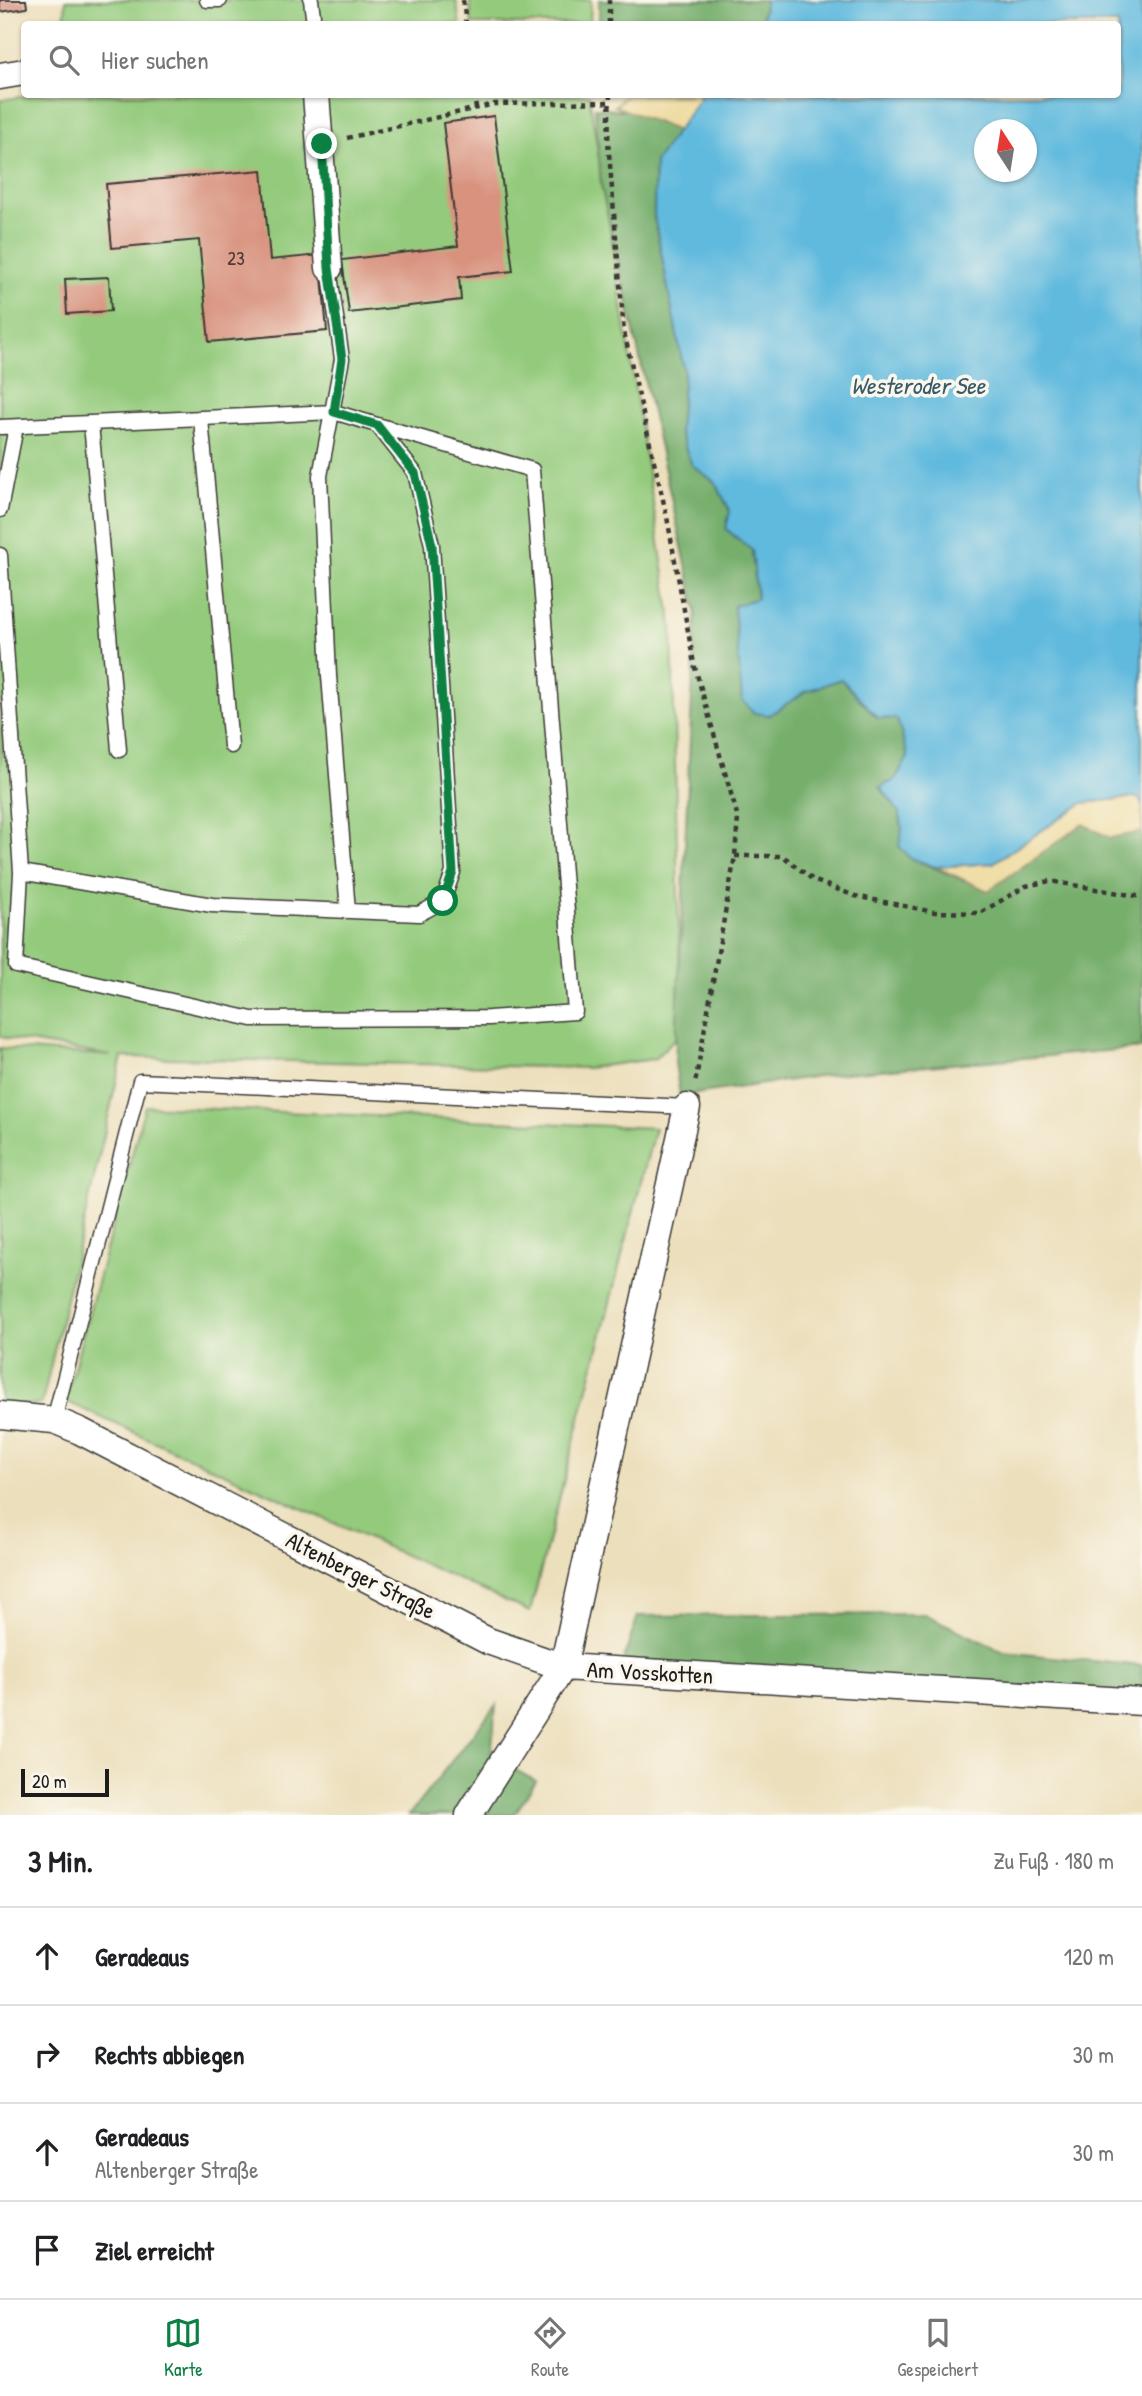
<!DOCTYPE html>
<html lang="de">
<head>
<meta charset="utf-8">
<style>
	:root { --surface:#fff; --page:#f6f6f6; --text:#202124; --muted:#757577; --line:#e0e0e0; --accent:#0b8043 }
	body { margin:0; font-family:"Patrick Hand",sans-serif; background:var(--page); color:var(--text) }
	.compass { position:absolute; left:974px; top:119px; width:63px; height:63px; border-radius:50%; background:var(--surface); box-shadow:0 2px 5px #0004; rotate:348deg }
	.scale { position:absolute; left:21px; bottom:18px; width:88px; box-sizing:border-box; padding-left:7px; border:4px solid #1c1c1c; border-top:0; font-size:19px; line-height:24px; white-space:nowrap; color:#1c1c1c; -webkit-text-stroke:5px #fbf7ec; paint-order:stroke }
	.stop { position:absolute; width:21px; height:21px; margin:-16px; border:5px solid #0b8043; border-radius:50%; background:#fff }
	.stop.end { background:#0b8043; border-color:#fff; box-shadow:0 2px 7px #0008 }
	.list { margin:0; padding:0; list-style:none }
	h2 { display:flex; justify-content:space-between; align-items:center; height:91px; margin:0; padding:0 28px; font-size:30px }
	h2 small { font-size:23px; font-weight:400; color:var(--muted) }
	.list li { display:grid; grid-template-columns:46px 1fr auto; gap:21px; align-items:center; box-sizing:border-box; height:98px; padding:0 28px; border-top:2px solid var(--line) }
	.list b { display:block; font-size:26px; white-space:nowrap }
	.list p { margin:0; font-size:23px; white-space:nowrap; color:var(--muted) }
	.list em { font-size:23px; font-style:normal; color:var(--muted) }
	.icon { flex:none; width:38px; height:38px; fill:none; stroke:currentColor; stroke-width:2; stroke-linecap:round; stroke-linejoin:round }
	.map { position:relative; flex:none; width:1142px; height:1815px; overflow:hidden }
	.search { position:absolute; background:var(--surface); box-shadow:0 2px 5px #0004; left:21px; right:21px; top:21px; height:77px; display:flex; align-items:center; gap:18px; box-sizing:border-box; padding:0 24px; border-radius:7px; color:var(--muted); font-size:26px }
	.sheet { height:483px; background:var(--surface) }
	nav { display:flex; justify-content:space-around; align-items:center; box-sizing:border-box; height:98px; border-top:2px solid var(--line); background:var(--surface); font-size:19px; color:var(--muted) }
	nav a { display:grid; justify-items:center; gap:4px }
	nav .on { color:var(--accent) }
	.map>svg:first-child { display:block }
</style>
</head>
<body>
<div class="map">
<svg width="1142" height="1815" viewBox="0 0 1142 1815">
	<rect width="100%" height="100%" fill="#fbf7ec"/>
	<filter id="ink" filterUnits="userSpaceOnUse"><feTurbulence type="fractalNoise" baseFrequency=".0143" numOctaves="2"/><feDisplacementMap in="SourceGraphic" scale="14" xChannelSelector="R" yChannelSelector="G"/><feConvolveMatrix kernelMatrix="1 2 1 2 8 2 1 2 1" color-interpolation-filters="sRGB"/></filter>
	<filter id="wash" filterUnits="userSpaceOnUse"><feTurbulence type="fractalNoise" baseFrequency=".00686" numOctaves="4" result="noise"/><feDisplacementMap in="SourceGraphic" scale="28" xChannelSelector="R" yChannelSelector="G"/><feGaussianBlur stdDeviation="1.57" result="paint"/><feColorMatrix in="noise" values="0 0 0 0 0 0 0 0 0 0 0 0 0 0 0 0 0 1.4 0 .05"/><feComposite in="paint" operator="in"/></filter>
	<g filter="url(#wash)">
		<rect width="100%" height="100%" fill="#ecdfbc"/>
		<path fill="#93ca7c" stroke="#58734c" stroke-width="2" d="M 66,0 L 456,0 L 460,24 L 64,24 Z
			M 470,0 L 591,0 L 590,24 L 472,24 Z
			M 40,94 L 521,95 L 490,96 L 495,101 L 554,95 L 589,95 L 672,625 L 681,1033 L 654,1059 L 587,1068 L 122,1057 L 42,1403 L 0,1408 L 0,1048 L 111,1056 L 0,1037 L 0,100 Z
			M 145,1106 L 655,1128 L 530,1612 L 65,1401 Z"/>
		<path fill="#76ae6c" stroke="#496544" stroke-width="2" d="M 599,0 L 765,0 L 761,24 L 599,24 Z
			M 595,108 L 631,111 L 678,131 L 655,162 L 654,216 L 684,371 L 679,431 L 692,465 L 716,483 L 730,511 L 726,529 L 752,550 L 769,715 L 807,691 L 841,679 L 877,718 L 897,718 L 908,757 L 895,780 L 880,787 L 898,809 L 910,858 L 988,890 L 1083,824 L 1110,838 L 1142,832 L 1142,1048 L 834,1074 L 680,1096 L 675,1063 L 696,609 L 601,185 Z
			M 924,1614 L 1004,1652 L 1142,1666 L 1142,1697 L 618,1676 L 638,1616 Z
			M 496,1705 L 491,1757 L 536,1781 L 514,1815 L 409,1815 Z"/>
		<path fill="#eeda9e" stroke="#857b5d" stroke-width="2" d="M 627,95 L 702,95 L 678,131 L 615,106 Z
			M 1137,797 L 1142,804 L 1142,832 L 1110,838 L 1083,824 L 988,891 L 936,867 L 993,863 L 1083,803 Z"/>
		<path fill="#61bade" stroke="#3e6b7d" stroke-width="2" fill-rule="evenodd" d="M 765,0 L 1142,0 L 1142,804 L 1137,797 L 1083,803 L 993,863 L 936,867 L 910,858 L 899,846 C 907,817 898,809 880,787 L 895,780 L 908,757 L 897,719 L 878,718 L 841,679 L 807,691 L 769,715 L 754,713 L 742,700 L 734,606 L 757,598 L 752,550 L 726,529 L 730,511 L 716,483 L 692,465 L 679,431 L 684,371 L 654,216 L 655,162 L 702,95 L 1118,94 L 1118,24 L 761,24 ZM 984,130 L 1026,130 L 1026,172 L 984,172 Z"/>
		<g id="blocks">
			<path fill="#d8927e" d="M 0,0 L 26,0 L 27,8 L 0,12 Z
				M 494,116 L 513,271 L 459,277 L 461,300 L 349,313 L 342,260 L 458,246 L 443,123 Z
				M 262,170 L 270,260 L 320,255 L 327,331 L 209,342 L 199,240 L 112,248 L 106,184 Z
				M 109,277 L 111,311 L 67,314 L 65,279 Z"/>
		</g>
	</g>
	<g filter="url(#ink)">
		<use href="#blocks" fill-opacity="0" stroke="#3b3934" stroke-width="2"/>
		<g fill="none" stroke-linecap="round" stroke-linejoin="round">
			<defs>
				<path id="service" d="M 207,0 L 220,0
					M 311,0 L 314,24
					M 329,268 L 342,359 L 320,476 L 329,676 L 348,911
					M 201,419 L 231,746
					M 91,423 L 119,750
					M 0,427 L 334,412 L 377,425 L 415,473 L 432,545 L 453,872 L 443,901 L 419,914 L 212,905 L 21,872 L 0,555
					M 0,510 L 16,427
					M 21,872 L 16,966 L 252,1019 L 489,1018 L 575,1012 L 532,470 L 377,425
					M 54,1420 L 140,1081 L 687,1107"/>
				<path id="minor" d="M 0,76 L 24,72
					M 316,94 L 329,268
					M 687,1107 L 563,1667 L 1142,1702
					M 0,1415 L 54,1420 L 80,1431 L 488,1641 L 563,1667 L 469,1815"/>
			</defs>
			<use href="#service" stroke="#3b3934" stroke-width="17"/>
			<use href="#minor" stroke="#3b3934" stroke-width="29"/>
			<path stroke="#3b3934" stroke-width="4.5" stroke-dasharray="5 5" stroke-linecap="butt" d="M 463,0 L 466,24
				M 609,24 L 609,0
				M 474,94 L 476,109
				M 610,94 L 608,141 L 624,332 L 667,517 L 694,664 L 738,818 L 735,856 L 695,1084
				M 347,138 L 495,104 L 611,102
				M 735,856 L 783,856 L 813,880 L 855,896 L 934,912 L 980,913 L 1026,886 L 1050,881 L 1142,897"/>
			<use href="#service" stroke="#fff" stroke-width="14"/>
			<use href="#minor" stroke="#fff" stroke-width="26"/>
		</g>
	</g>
	<g fill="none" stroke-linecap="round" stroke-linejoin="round" filter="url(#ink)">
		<path stroke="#0b8043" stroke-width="9" d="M 322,144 L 329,268 L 342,359 L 334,412 L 377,425 L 415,473 L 432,545 L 453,872 L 443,901"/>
	</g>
	<g text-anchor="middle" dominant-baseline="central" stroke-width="7" stroke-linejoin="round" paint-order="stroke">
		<g font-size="19" fill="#4b3a34">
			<text x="236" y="258">23</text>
		</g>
		<g font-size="23" fill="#1c1c1c" stroke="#fbf7ec">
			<text transform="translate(361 1575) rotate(27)">Altenberger Straße</text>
			<text transform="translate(650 1672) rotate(3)">Am Vosskotten</text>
		</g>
		<g font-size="24" font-style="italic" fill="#385b6a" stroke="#fbf7ec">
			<text x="918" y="385">Westeroder See</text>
		</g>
	</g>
</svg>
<svg class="compass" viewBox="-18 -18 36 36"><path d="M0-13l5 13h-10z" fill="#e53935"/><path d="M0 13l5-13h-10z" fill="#757577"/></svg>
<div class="scale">20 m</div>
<div class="stop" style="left:443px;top:901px"></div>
<div class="stop end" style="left:322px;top:144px"></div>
<div class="search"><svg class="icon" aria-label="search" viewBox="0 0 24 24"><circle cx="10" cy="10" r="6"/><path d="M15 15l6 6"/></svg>Hier suchen</div>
</div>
<section class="sheet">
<h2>3 Min.<small>Zu Fuß · 180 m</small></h2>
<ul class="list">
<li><svg class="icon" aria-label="ahead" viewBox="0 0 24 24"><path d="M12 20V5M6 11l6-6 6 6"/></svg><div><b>Geradeaus</b></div><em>120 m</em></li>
<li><svg class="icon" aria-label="right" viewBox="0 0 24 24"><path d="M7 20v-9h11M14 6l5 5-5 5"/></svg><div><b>Rechts abbiegen</b></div><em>30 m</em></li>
<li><svg class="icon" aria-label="ahead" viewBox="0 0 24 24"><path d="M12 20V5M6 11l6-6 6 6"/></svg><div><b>Geradeaus</b><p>Altenberger Straße</p></div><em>30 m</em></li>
<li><svg class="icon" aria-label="arrive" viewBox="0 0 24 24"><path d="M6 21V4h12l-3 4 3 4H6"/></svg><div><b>Ziel erreicht</b></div></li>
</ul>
</section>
<nav>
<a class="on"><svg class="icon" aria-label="map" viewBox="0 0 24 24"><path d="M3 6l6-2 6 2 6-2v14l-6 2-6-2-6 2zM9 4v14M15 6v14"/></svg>Karte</a>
<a><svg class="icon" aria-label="directions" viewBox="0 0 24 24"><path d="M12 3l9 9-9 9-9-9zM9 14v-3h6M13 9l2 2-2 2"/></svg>Route</a>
<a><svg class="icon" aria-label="saved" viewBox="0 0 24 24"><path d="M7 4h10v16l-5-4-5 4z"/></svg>Gespeichert</a>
</nav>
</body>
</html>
